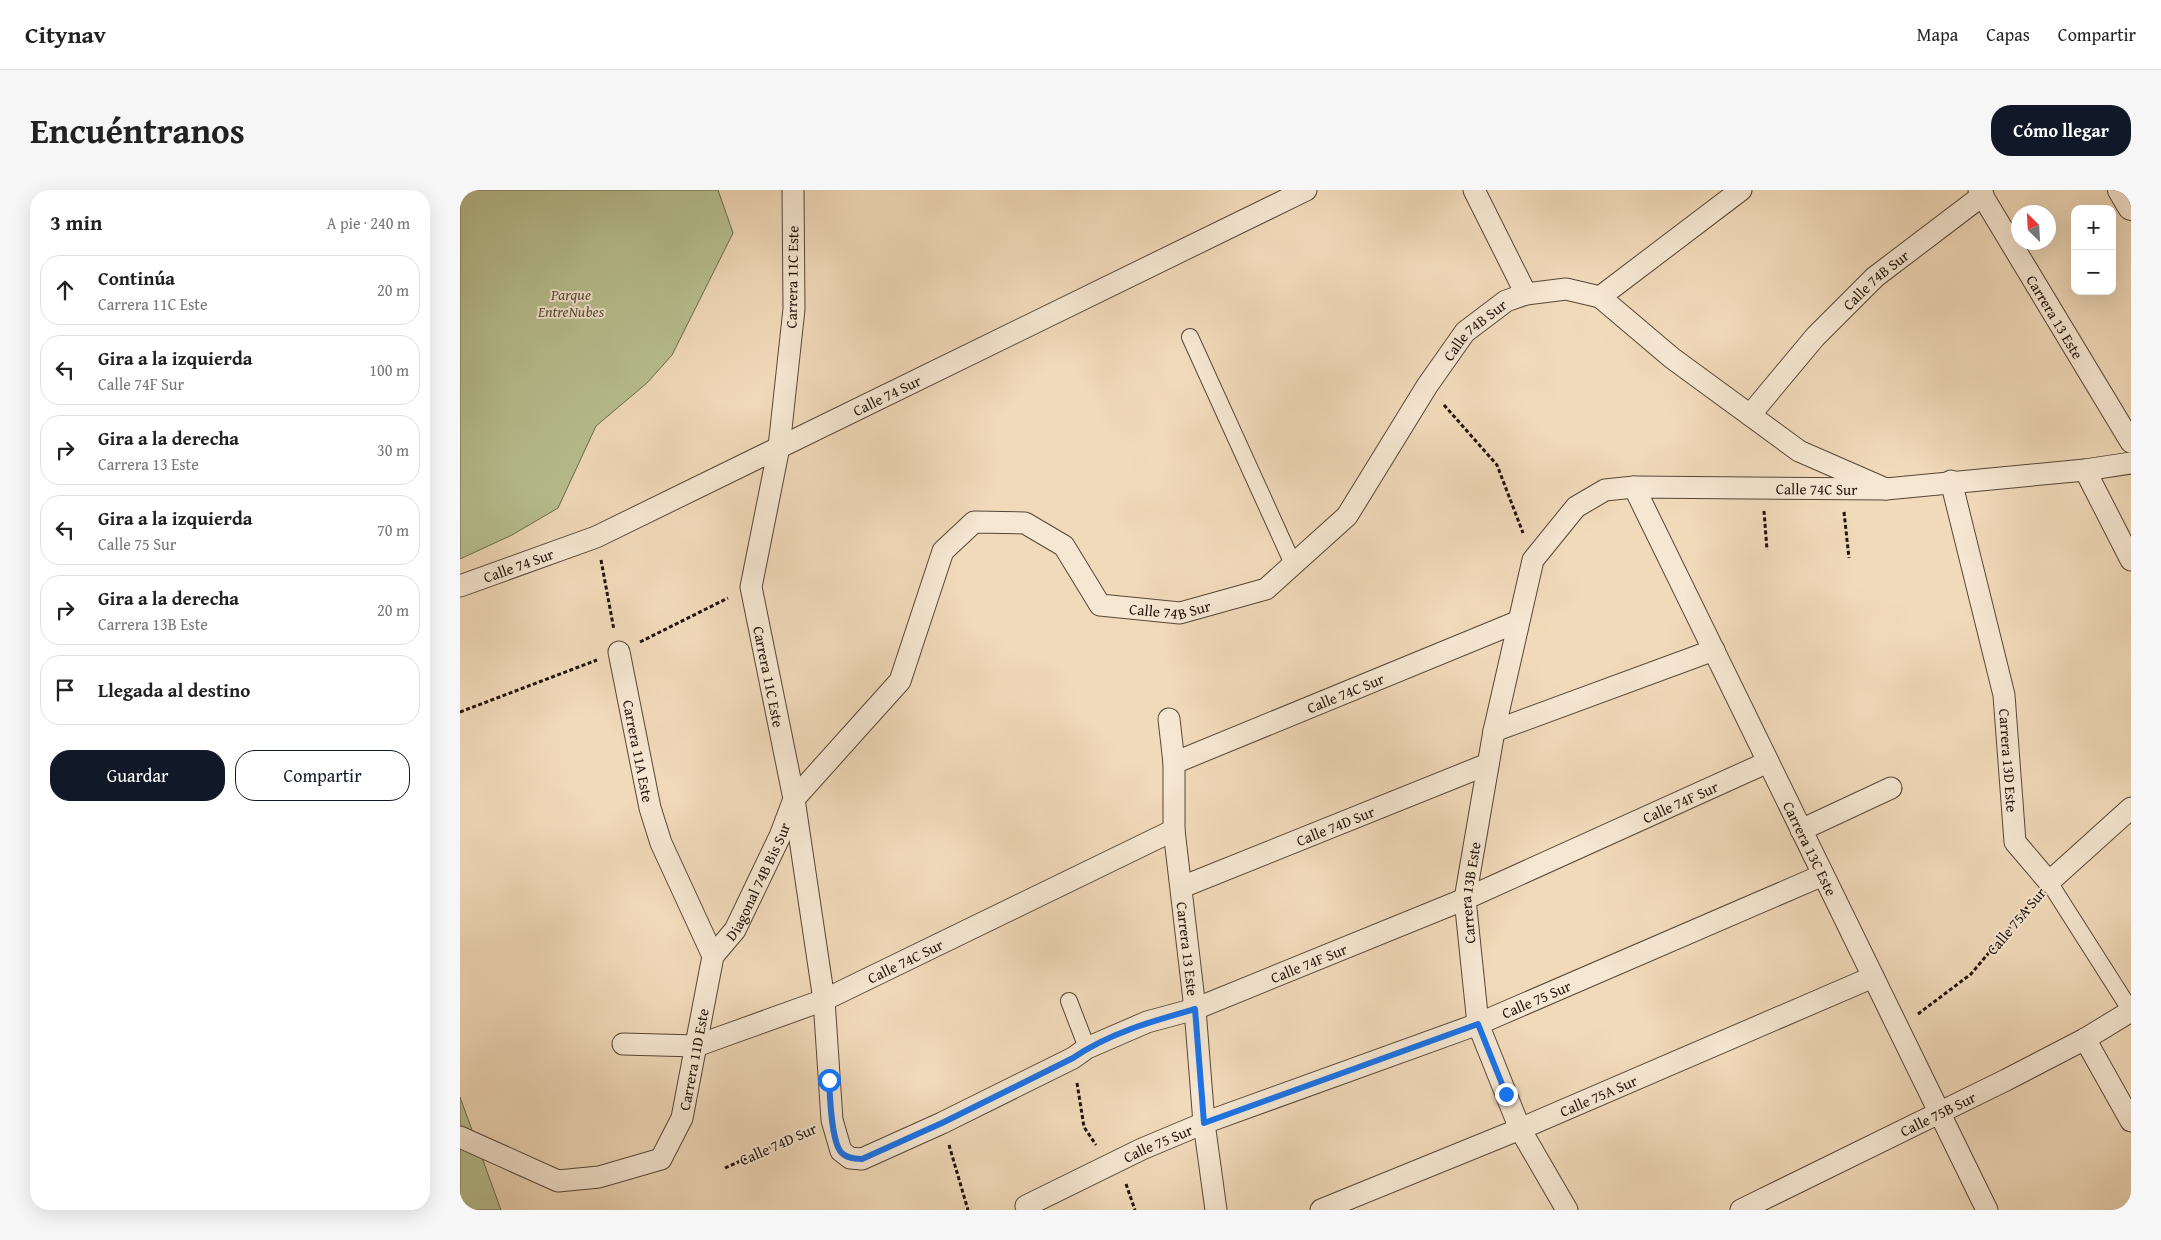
<!DOCTYPE html>
<html lang="es">
<head>
<meta charset="utf-8">
<style>
	:root { --surface:#fff; --page:#f6f6f6; --text:#222; --muted:#767676; --line:#e0e0e0; --accent:#111827 }
	body { margin:0; font-family:"Gentium Book Plus",serif; background:var(--page); color:var(--text) }
	.controls { position:absolute; right:15px; top:15px; display:grid; overflow:hidden; border-radius:10px; box-shadow:0 5px 20px #0002 }
	.controls button { width:45px; height:45px; display:grid; place-items:center; padding:0; border:0; border-bottom:1px solid var(--line); background:var(--surface); color:var(--text); font:25px sans-serif }
	.compass { position:absolute; left:1551px; top:15px; width:45px; height:45px; border-radius:50%; background:var(--surface); box-shadow:0 5px 20px #0002; rotate:336deg }
	.stop { position:absolute; width:15px; height:15px; margin:-11px; border:4px solid #1a73e8; border-radius:50%; background:#fff }
	.stop.end { background:#1a73e8; border-color:#fff; box-shadow:0 1px 5px #0008 }
	.list { margin:0; padding:0; list-style:none }
	h2 { display:flex; justify-content:space-between; align-items:center; height:65px; margin:0; padding:0 20px; font-size:21px }
	h2 small { font-size:16px; font-weight:400; color:var(--muted) }
	.list li { display:grid; grid-template-columns:32px 1fr auto; gap:15px; align-items:center; box-sizing:border-box; height:70px; margin:0 10px 10px; padding:0 10px; border:1px solid var(--line); border-radius:20px }
	.list b { display:block; font-size:19px; white-space:nowrap }
	.list p { margin:0; font-size:16px; white-space:nowrap; color:var(--muted) }
	.list em { font-size:16px; font-style:normal; color:var(--muted) }
	.actions { display:flex; gap:10px; padding:15px 20px }
	.actions a { flex:1; padding:11px 0; border:1px solid var(--accent); border-radius:20px; text-align:center; font-size:18px; color:var(--accent) }
	.actions .main { background:var(--accent); color:#fff }
	.icon { flex:none; width:28px; height:28px; fill:none; stroke:currentColor; stroke-width:2; stroke-linecap:round; stroke-linejoin:round }
	.map { position:relative; flex:none; width:1671px; height:1020px; overflow:hidden; border-radius:20px }
	header { display:flex; align-items:center; gap:30px; box-sizing:border-box; height:70px; padding:0 25px; background:var(--surface); border-bottom:1px solid var(--line) }
	header strong { font-size:24px }
	nav { display:flex; gap:28px; margin-inline-start:auto; font-size:18px }
	.intro { display:flex; align-items:center; justify-content:space-between; box-sizing:border-box; height:120px; padding:0 30px }
	h1 { margin:0; font-size:35px }
	.button { padding:12px 22px; border-radius:20px; background:var(--accent); color:#fff; font-size:18px; font-weight:700 }
	main { display:flex; gap:30px; padding:0 30px }
	aside { flex:1; background:var(--surface); border-radius:20px; box-shadow:0 5px 20px #0002 }
	.map>svg:first-child { display:block }
</style>
</head>
<body>
<header>
<strong>Citynav</strong>
<nav><a>Mapa</a><a>Capas</a><a>Compartir</a></nav>
</header>
<div class="intro"><h1>Encuéntranos</h1><a class="button">Cómo llegar</a></div>
<main>
<aside>
<h2>3 min<small>A pie · 240 m</small></h2>
<ul class="list">
<li><svg class="icon" aria-label="ahead" viewBox="0 0 24 24"><path d="M12 20V5M6 11l6-6 6 6"/></svg><div><b>Continúa</b><p>Carrera 11C Este</p></div><em>20 m</em></li>
<li><svg class="icon" aria-label="left" viewBox="0 0 24 24"><path d="M17 20v-9H6M10 6l-5 5 5 5"/></svg><div><b>Gira a la izquierda</b><p>Calle 74F Sur</p></div><em>100 m</em></li>
<li><svg class="icon" aria-label="right" viewBox="0 0 24 24"><path d="M7 20v-9h11M14 6l5 5-5 5"/></svg><div><b>Gira a la derecha</b><p>Carrera 13 Este</p></div><em>30 m</em></li>
<li><svg class="icon" aria-label="left" viewBox="0 0 24 24"><path d="M17 20v-9H6M10 6l-5 5 5 5"/></svg><div><b>Gira a la izquierda</b><p>Calle 75 Sur</p></div><em>70 m</em></li>
<li><svg class="icon" aria-label="right" viewBox="0 0 24 24"><path d="M7 20v-9h11M14 6l5 5-5 5"/></svg><div><b>Gira a la derecha</b><p>Carrera 13B Este</p></div><em>20 m</em></li>
<li><svg class="icon" aria-label="arrive" viewBox="0 0 24 24"><path d="M6 21V4h12l-3 4 3 4H6"/></svg><div><b>Llegada al destino</b></div></li>
</ul>
<div class="actions"><a class="main">Guardar</a><a>Compartir</a></div>
</aside>
<div class="map">
<svg width="1671" height="1020" viewBox="0 0 1671 1020">
	<rect width="100%" height="100%" fill="#f1daba"/>
	<filter id="stains"><feTurbulence type="fractalNoise" baseFrequency=".004" numOctaves="4"/><feColorMatrix values="0 0 0 0 .2 0 0 0 0 .09 0 0 0 0 .02 0 0 0 .5 -.17"/></filter>
	<radialGradient id="worn" r=".72"><stop offset=".6" stop-color="#630" stop-opacity="0"/><stop offset="1" stop-color="#630" stop-opacity=".3"/></radialGradient>
	<path fill="#b8c091" stroke="#6d6a4e" d="M 0,0 L 258,0 L 273,43 L 212,165 L 187,193 L 136,236 L 98,318 L 52,345 L 0,369 Z
		M 0,907 L 41,1020 L 0,1020 Z"/>
	<g fill="none" stroke-linecap="round" stroke-linejoin="round">
		<defs>
			<path id="pedestrian" d="M 730,147 L 833,374
				M 1589,692 L 1671,821
				M 609,811 L 627,858"/>
			<g id="minor">
				<path id="s1" d="M 333,0 L 334,119 L 319,257 L 291,397 L 334,609 L 364,810 L 372,930 L 381,961 L 390,968 L 402,969 L 482,933 L 613,868 L 627,858 L 687,832 L 735,819 L 1005,709 L 1308,572"/>
				<path d="M 1014,0 L 1066,104"/>
				<path id="s2" d="M 1519,0 L 1671,252"/>
				<path d="M 1140,107 L 1281,0"/>
				<path id="s3" d="M 1290,225 L 1355,147 L 1415,87 L 1523,5"/>
				<path d="M 1625,280 L 1671,370"/>
				<path id="s4" d="M 1491,291 L 1544,505 L 1555,652 L 1589,692 L 1671,618"/>
				<path id="s5" d="M 1174,297 L 1527,1020"/>
				<path id="s6" d="M 0,396 L 136,347 L 846,0"/>
				<path id="s7" d="M 159,462 L 190,618 L 201,653 L 253,766"/>
				<path id="s8" d="M 709,529 L 714,573 L 714,640 L 735,819 L 744,933 L 756,1020"/>
				<path d="M 1034,541 L 1254,460"/>
				<path id="s9" d="M 714,573 L 1057,432"/>
				<path d="M 1341,640 L 1431,598"/>
				<path id="s10" d="M 722,697 L 1028,574"/>
				<path d="M 1625,849 L 1671,931"/>
				<path id="s11" d="M 163,854 L 236,856 L 364,810 L 714,640"/>
				<path id="s12" d="M 0,947 L 98,991 L 139,987 L 201,969 L 222,928 L 253,766 L 275,740 L 320,646 L 334,609 L 440,491 L 483,361 L 514,332 L 565,333 L 604,356 L 640,415 L 720,423 L 806,399 L 887,326 L 967,196 L 1005,142 L 1046,111 L 1066,104 L 1106,99 L 1140,107 L 1212,168 L 1339,261 L 1426,299"/>
				<path id="s13" d="M 566,1016 L 682,959 L 744,933 L 1018,834 L 1363,685"/>
				<path id="s14" d="M 861,1020 L 1060,939 L 1413,787"/>
				<path id="s15" d="M 1107,1020 L 1060,939 L 1018,834 L 1005,709 L 1034,541 L 1073,370 L 1116,317 L 1145,300 L 1174,297 L 1426,299 L 1625,280 L 1671,273"/>
				<path id="s16" d="M 1281,1020 L 1546,890 L 1625,849 L 1671,821"/>
			</g>
			<path id="tertiary" d="M 1661,0 L 1671,17"/>
		</defs>
		<use href="#pedestrian" stroke="#564638" stroke-width="18"/>
		<use href="#minor" stroke="#564638" stroke-width="23"/>
		<use href="#tertiary" stroke="#564638" stroke-width="28"/>
		<path stroke="#22140c" stroke-width="3" stroke-dasharray="4 2.5" stroke-linecap="butt" d="M 984,215 L 1037,275 L 1063,343
			M 1304,321 L 1307,360
			M 1384,322 L 1389,368
			M 141,370 L 154,440
			M 180,452 L 268,408
			M 0,522 L 137,470
			M 1458,824 L 1511,784 L 1574,709
			M 617,893 L 624,937 L 636,955
			M 489,955 L 508,1020
			M 265,978 L 351,939
			M 666,994 L 675,1020"/>
		<use href="#pedestrian" stroke="#f6e7d2" stroke-width="16"/>
		<use href="#minor" stroke="#f6e7d2" stroke-width="21"/>
		<use href="#tertiary" stroke="#f6e7d2" stroke-width="26"/>
	</g>
	<g fill="none" stroke-linecap="round" stroke-linejoin="round">
		<path stroke="#1a73e8" stroke-width="6" d="M 369,890 C 370,907 371,947 380,961 C 385,968 394,969 402,969 L 482,933 L 613,868 C 649,843 693,831 735,819 L 744,933 L 1018,834 L 1046,904"/>
	</g>
	<g text-anchor="middle" dominant-baseline="central" stroke-width="4" stroke-linejoin="round" paint-order="stroke">
		<g font-size="15" fill="#22140c" stroke="#f6e7d2">
			<text transform="translate(332 87) rotate(-89)">Carrera 11C Este</text>
			<text stroke="none"><textPath href="#s3" startOffset="185">Calle 74B Sur</textPath></text>
			<text stroke="none"><textPath href="#s2" startOffset="148">Carrera 13 Este</textPath></text>
			<text stroke="none"><textPath href="#s12" startOffset="1611">Calle 74B Sur</textPath></text>
			<text stroke="none"><textPath href="#s6" startOffset="468">Calle 74 Sur</textPath></text>
			<text stroke="none"><textPath href="#s15" startOffset="992">Calle 74C Sur</textPath></text>
			<text stroke="none"><textPath href="#s6" startOffset="62">Calle 74 Sur</textPath></text>
			<text stroke="none"><textPath href="#s12" startOffset="1176">Calle 74B Sur</textPath></text>
			<text stroke="none"><textPath href="#s1" startOffset="492">Carrera 11C Este</textPath></text>
			<text stroke="none"><textPath href="#s9" startOffset="185">Calle 74C Sur</textPath></text>
			<text stroke="none"><textPath href="#s7" startOffset="101">Carrera 11A Este</textPath></text>
			<text stroke="none"><textPath href="#s4" startOffset="286">Carrera 13D Este</textPath></text>
			<text stroke="none"><textPath href="#s1" startOffset="1890">Calle 74F Sur</textPath></text>
			<text stroke="none"><textPath href="#s10" startOffset="165">Calle 74D Sur</textPath></text>
			<text stroke="none"><textPath href="#s5" startOffset="402">Carrera 13C Este</textPath></text>
			<text stroke="none"><textPath href="#s12" startOffset="512">Diagonal 74B Bis Sur</textPath></text>
			<text stroke="none"><textPath href="#s15" startOffset="339">Carrera 13B Este</textPath></text>
			<text transform="translate(1556 731) rotate(-50)">Calle 75A Sur</text>
			<text stroke="none"><textPath href="#s8" startOffset="231">Carrera 13 Este</textPath></text>
			<text stroke="none"><textPath href="#s11" startOffset="299">Calle 74C Sur</textPath></text>
			<text stroke="none"><textPath href="#s1" startOffset="1485">Calle 74F Sur</textPath></text>
			<text stroke="none"><textPath href="#s13" startOffset="551">Calle 75 Sur</textPath></text>
			<text stroke="none"><textPath href="#s12" startOffset="319">Carrera 11D Este</textPath></text>
			<text stroke="none"><textPath href="#s14" startOffset="300">Calle 75A Sur</textPath></text>
			<text stroke="none"><textPath href="#s16" startOffset="219">Calle 75B Sur</textPath></text>
			<text stroke="none"><textPath href="#s13" startOffset="146">Calle 75 Sur</textPath></text>
			<text transform="translate(318 954) rotate(-24)">Calle 74D Sur</text>
		</g>
		<g font-size="15" font-style="italic" fill="#56503b" stroke="#f6e7d2">
			<text x="111" y="104">Parque<tspan x="111" dy="17">EntreNubes</tspan></text>
		</g>
	</g>
	<rect width="100%" height="100%" filter="url(#stains)"/>
	<rect width="100%" height="100%" fill="url(#worn)"/>
</svg>
<div class="controls">
<button>+</button>
<button>−</button>
</div>
<svg class="compass" viewBox="-18 -18 36 36"><path d="M0-13l5 13h-10z" fill="#e53935"/><path d="M0 13l5-13h-10z" fill="#767676"/></svg>
<div class="stop" style="left:369px;top:890px"></div>
<div class="stop end" style="left:1046px;top:904px"></div>
</div>
</main>
</body>
</html>
